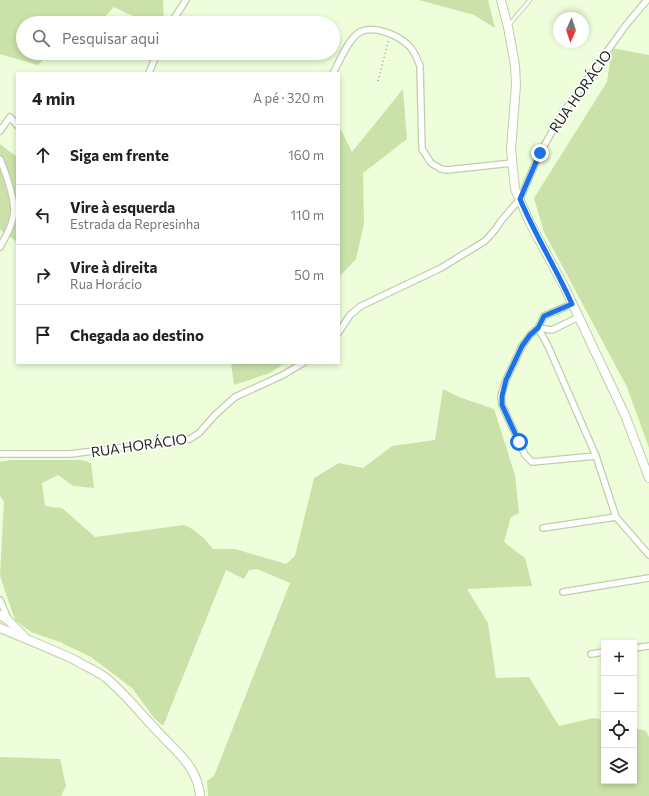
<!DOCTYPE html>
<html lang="pt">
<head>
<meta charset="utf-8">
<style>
	:root { --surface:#fff; --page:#f6f6f6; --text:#222; --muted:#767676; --line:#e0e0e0 }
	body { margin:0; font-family:Commissioner,sans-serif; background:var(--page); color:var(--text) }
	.controls { position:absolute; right:12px; bottom:12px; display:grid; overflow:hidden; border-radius:0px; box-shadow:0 2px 6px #0003 }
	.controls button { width:36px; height:36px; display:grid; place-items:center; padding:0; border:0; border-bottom:1px solid var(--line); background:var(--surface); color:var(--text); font:20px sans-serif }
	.compass { position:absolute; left:553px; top:12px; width:36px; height:36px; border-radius:50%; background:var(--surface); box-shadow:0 2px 6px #0003; rotate:183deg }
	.stop { position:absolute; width:12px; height:12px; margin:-9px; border:3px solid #1a73e8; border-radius:50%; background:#fff }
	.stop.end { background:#1a73e8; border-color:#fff; box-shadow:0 1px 4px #0008 }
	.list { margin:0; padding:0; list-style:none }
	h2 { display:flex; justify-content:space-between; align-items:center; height:52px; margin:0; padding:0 16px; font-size:17px }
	h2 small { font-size:13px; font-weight:400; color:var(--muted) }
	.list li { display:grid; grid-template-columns:26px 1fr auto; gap:12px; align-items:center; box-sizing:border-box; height:60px; padding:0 16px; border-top:1px solid var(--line) }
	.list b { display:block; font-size:15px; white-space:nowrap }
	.list p { margin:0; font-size:13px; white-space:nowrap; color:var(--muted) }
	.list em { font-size:13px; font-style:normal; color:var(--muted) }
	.icon { flex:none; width:22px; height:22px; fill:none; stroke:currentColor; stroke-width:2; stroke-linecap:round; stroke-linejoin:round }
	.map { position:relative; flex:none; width:649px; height:796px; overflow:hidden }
	.search { position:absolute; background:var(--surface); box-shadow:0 2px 6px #0003; left:16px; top:16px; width:324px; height:44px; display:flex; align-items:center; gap:10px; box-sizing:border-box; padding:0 14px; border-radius:22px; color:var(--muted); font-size:15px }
	.panel { position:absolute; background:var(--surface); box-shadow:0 2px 6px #0003; left:16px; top:72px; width:324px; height:292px; border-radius:0px }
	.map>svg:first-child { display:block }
</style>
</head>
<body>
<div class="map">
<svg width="649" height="796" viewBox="0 0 649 796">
	<rect width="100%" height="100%" fill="#eefdda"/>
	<path fill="#cae2a9" d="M 0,0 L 163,0 L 164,23 C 145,23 131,15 114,7 L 99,23 L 23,23 L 23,53 L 50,53 L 38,65 L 0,54 Z
		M 419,0 L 488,0 L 495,28 L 474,15 Z
		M 612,48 L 649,55 L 649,448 L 627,387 L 544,232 L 534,198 L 607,82 Z
		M 403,89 L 407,139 L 363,173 L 364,223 L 356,259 L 339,277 L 339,126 L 352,152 Z
		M 0,144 L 17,157 L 17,242 L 0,230 Z
		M 231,363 L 285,363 L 270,373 L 234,385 Z
		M 443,389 L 459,397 L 494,409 L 515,475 L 519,513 L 511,517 L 504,542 L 525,558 L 532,586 L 467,589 L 488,623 L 496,678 L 529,677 L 559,726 L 594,718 L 604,720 L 604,781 L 634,781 L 634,728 L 646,731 L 649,737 L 649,796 L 208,796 L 207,781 L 214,776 L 290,583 L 257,569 L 249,570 L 244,579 L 226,570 L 163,726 L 154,718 L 132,688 L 91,657 L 60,642 L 31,632 L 15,620 L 0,576 L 4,502 L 0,496 L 0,462 L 10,460 L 82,460 L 91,463 L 94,488 L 73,486 L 58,475 L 42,483 L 45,506 L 62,508 L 95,537 L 184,525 C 197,530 205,539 213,549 L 235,549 L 286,564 L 295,556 L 314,478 L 339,463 L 363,468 L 392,446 L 435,440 Z
		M 0,757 L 60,759 L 66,786 L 61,796 L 0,796 Z"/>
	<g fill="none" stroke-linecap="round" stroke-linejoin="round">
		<defs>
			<path id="lane" d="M 508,26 L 530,0"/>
			<path id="street" d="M 171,23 L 186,0
				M 149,73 L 157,53
				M 333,73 C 340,61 348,39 360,32 C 374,25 398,35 408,45 C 415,51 417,59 420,66 L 422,149 L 431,163 L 441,169 L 447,170 L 512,163
				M 0,131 L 10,117 L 17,125
				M 0,159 C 6,174 13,192 14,209 C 14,223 6,236 0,247
				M 572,304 L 544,316 L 538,328 L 530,335 L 522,346 L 506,380 L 501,396 L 502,405 L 525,455 L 532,462 L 596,456
				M 538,328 L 548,346 L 596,456 L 616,517 L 649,555
				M 538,328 L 552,330 L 579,317
				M 339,332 L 350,315 L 361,306 L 441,268 L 485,241 L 495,230 L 501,221 L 520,199 L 540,153 L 562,114 L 626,25 L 647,0
				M 0,454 L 70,454 L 190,439 L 199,433 L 215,415 L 235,397 L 283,375 L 303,363
				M 543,528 L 616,517
				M 563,592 L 649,578
				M 0,600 L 8,619
				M 634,648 L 649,646
				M 591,654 L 604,652"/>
			<path id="secondary" d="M 501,0 L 508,27 L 515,65 L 516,85 L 511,149 L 515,189 L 530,223 L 565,288 L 625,415 L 649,478
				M 0,615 L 8,620 L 24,636
				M 0,628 C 24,638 49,648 73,659 C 83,665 95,670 105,677 C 126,694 143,717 162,736 C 180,755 198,769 200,796"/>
		</defs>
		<use href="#lane" stroke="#c0cead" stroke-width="5"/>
		<use href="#street" stroke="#c0cead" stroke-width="8"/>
		<use href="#secondary" stroke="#c0cead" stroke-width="10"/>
		<path stroke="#9aa58b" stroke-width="1.5" stroke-dasharray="1 3" stroke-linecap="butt" d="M 378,81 L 389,39"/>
		<use href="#lane" stroke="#fff" stroke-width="3"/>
		<use href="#street" stroke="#fff" stroke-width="5.5"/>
		<use href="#secondary" stroke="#fff" stroke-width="8"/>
	</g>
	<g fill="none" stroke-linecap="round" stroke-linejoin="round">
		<path stroke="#1a73e8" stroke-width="5" d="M 519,442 L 502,405 L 502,396 L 506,380 L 522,346 L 530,335 L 538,328 L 544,316 L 572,304 C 556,268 535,235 520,199 L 540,153"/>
	</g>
	<g text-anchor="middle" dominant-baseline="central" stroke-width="3.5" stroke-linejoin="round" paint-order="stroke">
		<g font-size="14" fill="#22281b" stroke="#fff">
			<text transform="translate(580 91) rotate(-55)">RUA HORÁCIO</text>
			<text transform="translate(139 445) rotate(-8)">RUA HORÁCIO</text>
		</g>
	</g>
</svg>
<div class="controls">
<button>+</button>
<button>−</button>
<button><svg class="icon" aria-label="locate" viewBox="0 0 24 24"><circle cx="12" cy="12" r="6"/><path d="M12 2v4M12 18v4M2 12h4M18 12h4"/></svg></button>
<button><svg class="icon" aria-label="layers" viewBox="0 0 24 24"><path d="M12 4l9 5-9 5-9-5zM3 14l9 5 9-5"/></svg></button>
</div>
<svg class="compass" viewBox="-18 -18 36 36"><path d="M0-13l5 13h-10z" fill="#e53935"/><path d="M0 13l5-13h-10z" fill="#767676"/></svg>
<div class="stop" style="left:519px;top:442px"></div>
<div class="stop end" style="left:540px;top:153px"></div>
<div class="search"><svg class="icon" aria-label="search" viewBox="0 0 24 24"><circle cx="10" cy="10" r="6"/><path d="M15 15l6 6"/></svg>Pesquisar aqui</div>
<section class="panel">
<h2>4 min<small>A pé · 320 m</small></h2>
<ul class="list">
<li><svg class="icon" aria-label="ahead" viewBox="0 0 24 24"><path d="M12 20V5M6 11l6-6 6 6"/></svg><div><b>Siga em frente</b></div><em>160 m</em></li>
<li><svg class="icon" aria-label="left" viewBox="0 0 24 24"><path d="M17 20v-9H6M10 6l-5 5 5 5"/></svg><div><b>Vire à esquerda</b><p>Estrada da Represinha</p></div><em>110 m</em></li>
<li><svg class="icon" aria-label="right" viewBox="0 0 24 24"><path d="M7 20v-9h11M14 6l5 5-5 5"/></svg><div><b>Vire à direita</b><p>Rua Horácio</p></div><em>50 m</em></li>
<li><svg class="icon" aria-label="arrive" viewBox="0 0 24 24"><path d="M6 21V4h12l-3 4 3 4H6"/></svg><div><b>Chegada ao destino</b></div></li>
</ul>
</section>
</div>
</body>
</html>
